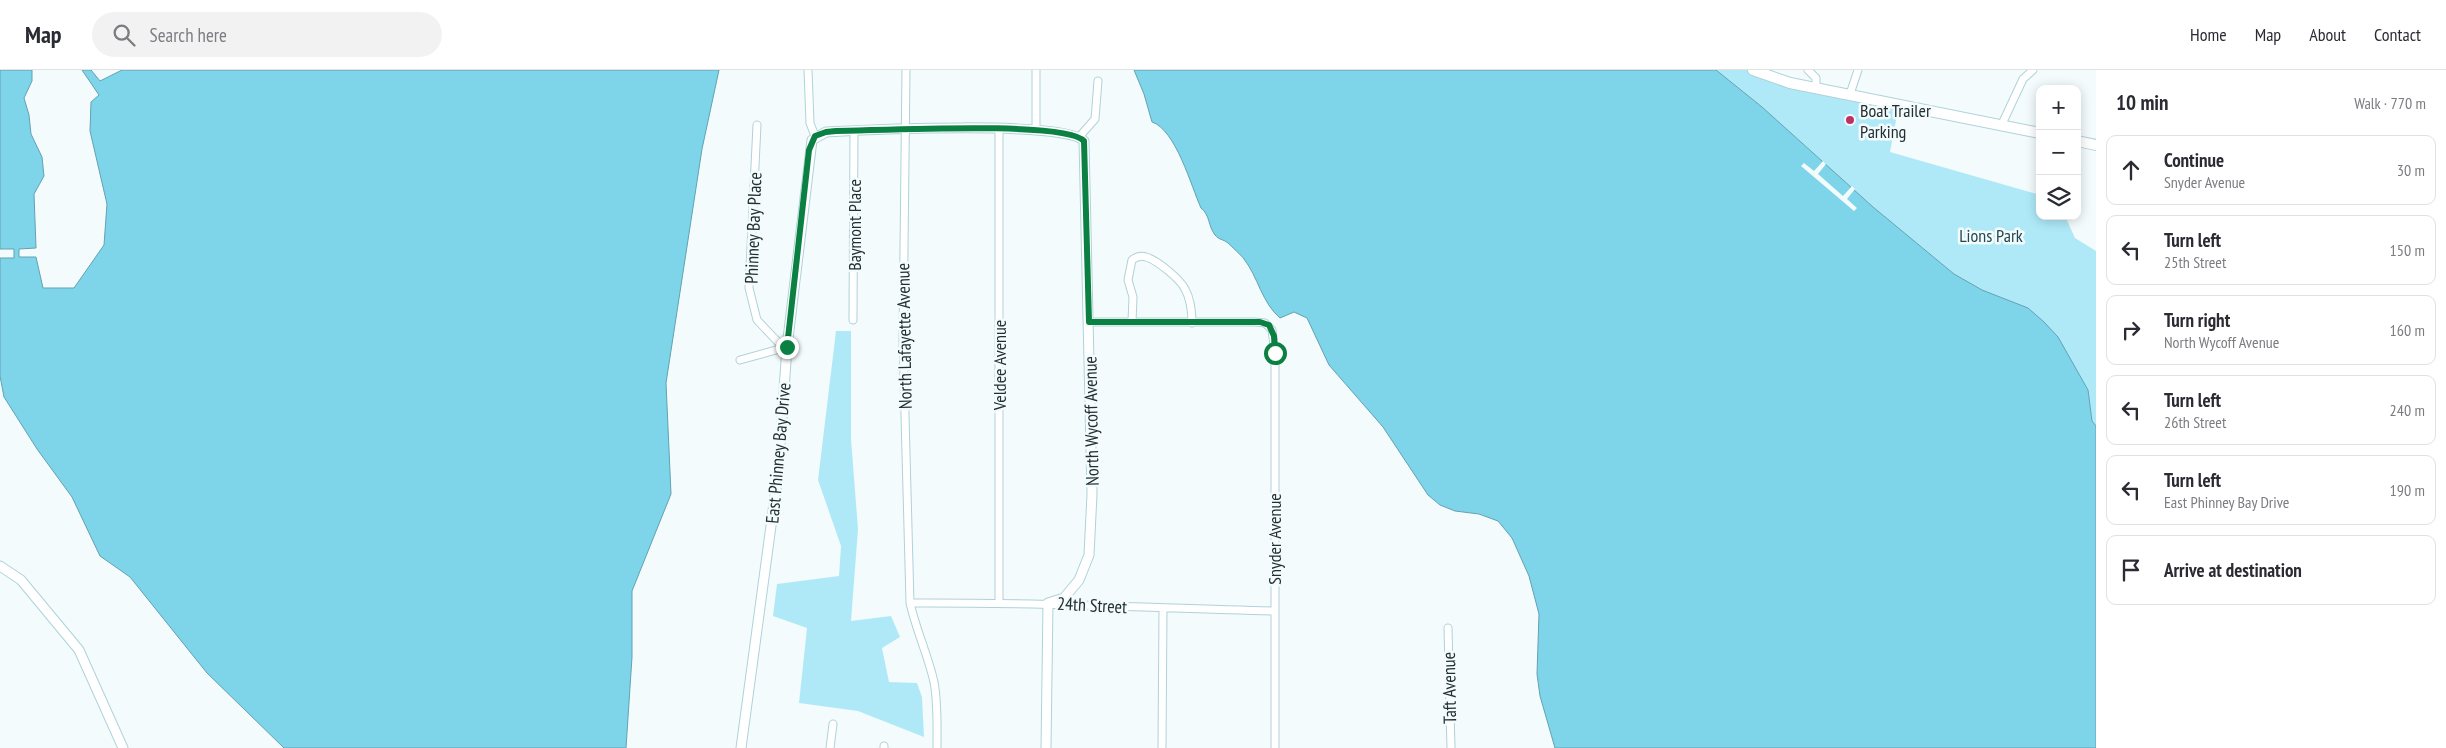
<!DOCTYPE html>
<html lang="en">
<head>
<meta charset="utf-8">
<style>
	:root { --surface:#fff; --page:#f2f2f3; --text:#2b2b33; --muted:#7c7c81; --line:#e1e1e2 }
	body { margin:0; font-family:"PT Sans Narrow",sans-serif; background:var(--page); color:var(--text) }
	.controls { position:absolute; right:15px; top:15px; display:grid; overflow:hidden; border-radius:10px; box-shadow:0 2px 12px #0003 }
	.controls button { width:45px; height:45px; display:grid; place-items:center; padding:0; border:0; border-bottom:1px solid var(--line); background:var(--surface); color:var(--text); font:25px sans-serif }
	.stop { position:absolute; width:15px; height:15px; margin:-11px; border:4px solid #0b8043; border-radius:50%; background:#fff }
	.stop.end { background:#0b8043; border-color:#fff; box-shadow:0 1px 5px #0008 }
	.list { margin:0; padding:0; list-style:none }
	h2 { display:flex; justify-content:space-between; align-items:center; height:65px; margin:0; padding:0 20px; font-size:21px }
	h2 small { font-size:16px; font-weight:400; color:var(--muted) }
	.list li { display:grid; grid-template-columns:32px 1fr auto; gap:15px; align-items:center; box-sizing:border-box; height:70px; margin:0 10px 10px; padding:0 10px; border:1px solid var(--line); border-radius:10px }
	.list b { display:block; font-size:19px; white-space:nowrap }
	.list p { margin:0; font-size:16px; white-space:nowrap; color:var(--muted) }
	.list em { font-size:16px; font-style:normal; color:var(--muted) }
	.icon { flex:none; width:28px; height:28px; fill:none; stroke:currentColor; stroke-width:2; stroke-linecap:round; stroke-linejoin:round }
	.map { position:relative; flex:none; width:2096px; height:678px; overflow:hidden }
	header { display:flex; align-items:center; gap:30px; box-sizing:border-box; height:70px; padding:0 25px; background:var(--surface); border-bottom:1px solid var(--line) }
	header strong { font-size:24px }
	nav { display:flex; gap:28px; margin-inline-start:auto; font-size:18px }
	.search { width:350px; height:45px; background:var(--page); display:flex; align-items:center; gap:12px; box-sizing:border-box; padding:0 18px; border-radius:28px; color:var(--muted); font-size:19px }
	main { display:flex }
	aside { flex:1; background:var(--surface) }
	.map>svg:first-child { display:block }
</style>
</head>
<body>
<header>
<strong>Map</strong>
<div class="search"><svg class="icon" aria-label="search" viewBox="0 0 24 24"><circle cx="10" cy="10" r="6"/><path d="M15 15l6 6"/></svg>Search here</div>
<nav><a>Home</a><a>Map</a><a>About</a><a>Contact</a></nav>
</header>
<main>
<div class="map">
<svg width="2096" height="678" viewBox="0 0 2096 678">
	<rect width="100%" height="100%" fill="#f4fbfc"/>
	<path fill="#afe9f8" d="M 1716,0 L 1753,0 L 1899,35 L 1890,82 L 2040,125 L 2040,146 L 2065,146 L 2075,168 L 2096,181 L 2096,356 L 2092,351 L 2088,320 L 2028,238 L 1982,220 L 1954,204 L 1873,137 L 1762,37 Z
		M 836,261 L 851,261 L 851,369 L 858,459 L 851,551 L 891,546 L 900,567 L 882,578 L 889,612 L 917,613 L 922,627 L 924,667 L 858,641 L 799,633 L 807,558 L 773,546 L 777,514 L 839,506 L 841,476 L 818,410 Z"/>
	<path fill="#7ed4e9" stroke="#62a2b2" d="M 0,0 L 32,0 L 32,11 L 24,28 L 29,45 L 31,64 L 42,87 L 44,106 L 34,124 L 36,178 L 19,179 L 19,187 L 36,187 L 43,218 L 74,218 L 104,175 L 107,134 L 90,61 L 91,32 L 99,25 L 82,0 L 91,0 L 100,11 L 122,0 L 719,0 L 702,79 L 666,313 L 671,424 L 632,521 L 632,587 L 626,678 L 284,678 L 207,603 L 130,507 L 100,486 L 72,427 L 37,379 L 4,327 L 0,306 L 0,188 L 14,188 L 14,179 L 0,179 Z
		M 1134,0 L 1716,0 L 1762,37 L 1873,137 L 1954,204 L 1982,220 L 2028,238 L 2044,252 L 2058,267 L 2088,320 L 2092,351 L 2096,356 L 2096,678 L 1555,678 L 1540,626 L 1537,604 L 1539,544 L 1529,506 L 1512,468 L 1498,451 L 1479,444 L 1455,441 L 1440,435 L 1428,425 L 1383,357 L 1329,295 L 1307,248 L 1294,242 L 1280,248 C 1262,233 1258,207 1244,189 C 1243,187 1230,175 1228,173 C 1223,169 1219,170 1215,165 C 1208,156 1210,145 1201,138 C 1191,116 1176,60 1152,52 L 1144,24 Z"/>
	<path fill="#f4fbfc" d="M 1823,91 L 1826,94 L 1818,104 L 1843,126 L 1852,116 L 1855,119 L 1847,129 L 1857,138 L 1854,141 L 1801,96 L 1804,93 L 1814,101 Z"/>
	<g fill="none" stroke-linecap="round" stroke-linejoin="round">
		<defs>
			<path id="minor" d="M 808,0 L 810,53 L 815,66
				M 906,0 L 903,270 L 910,533 C 916,560 928,585 934,612 C 938,634 937,655 937,678
				M 1808,0 L 1816,8 L 1816,18
				M 1850,24 L 1858,0
				M 2002,54 L 2023,9 L 2033,0
				M 757,55 L 749,218 L 757,250 L 777,271 L 787,277
				M 1036,60 L 1036,0
				M 1080,66 L 1095,49 L 1098,11
				M 853,250 L 854,61
				M 1089,252 L 1254,252 L 1265,253 L 1272,260 L 1275,283 L 1275,678
				M 1132,252 L 1133,227 L 1128,210 L 1132,190 C 1136,187 1140,185 1146,187 C 1157,190 1180,209 1185,219 C 1191,230 1192,241 1192,253
				M 740,290 L 787,277
				M 999,532 L 999,58
				M 910,533 C 1032,532 1153,538 1274,541
				M 1448,558 L 1451,678
				M 830,678 L 833,654
				M 884,678 L 884,676
				M 1162,678 L 1163,538"/>
			<path id="tertiary" d="M 0,496 L 21,510 L 79,580 L 123,678
				M 741,678 L 778,404 L 787,277 L 812,70 L 826,62 C 862,60 1067,50 1084,71 L 1092,424 L 1089,485 L 1079,510 L 1064,528 L 1048,533 L 1046,678"/>
			<path id="secondary" d="M 1753,0 L 1790,13 L 2040,63
				M 2077,71 L 2096,75"/>
		</defs>
		<use href="#minor" stroke="#afd2da" stroke-width="9"/>
		<use href="#tertiary" stroke="#afd2da" stroke-width="11"/>
		<use href="#secondary" stroke="#afd2da" stroke-width="12"/>
		<use href="#minor" stroke="#fff" stroke-width="7"/>
		<use href="#tertiary" stroke="#fff" stroke-width="9"/>
		<use href="#secondary" stroke="#fff" stroke-width="10"/>
	</g>
	<g fill="none" stroke-linecap="round" stroke-linejoin="round">
		<path stroke="#0b8043" stroke-width="6" d="M 787,277 L 809,80 L 815,66 L 826,62 L 836,61 C 873,61 1066,50 1084,71 L 1089,252 L 1260,252 L 1269,255 L 1274,266 L 1275,283"/>
	</g>
	<circle fill="#be3162" stroke="#f4fbfc" stroke-width="2" cx="1850" cy="50" r="5"/>
	<g text-anchor="middle" dominant-baseline="central" stroke-width="5" stroke-linejoin="round" paint-order="stroke">
		<g font-size="18" fill="#212f32" stroke="#f4fbfc" text-anchor="start">
			<text x="1860" y="40">Boat Trailer<tspan x="1860" dy="21">Parking</tspan></text>
		</g>
		<g font-size="18" fill="#212f32" stroke="#f4fbfc">
			<text transform="translate(854 155) rotate(-90)">Baymont Place</text>
			<text transform="translate(753 158) rotate(-88)">Phinney Bay Place</text>
			<text transform="translate(904 266) rotate(-91)">North Lafayette Avenue</text>
			<text transform="translate(999 295) rotate(-90)">Veldee Avenue</text>
			<text transform="translate(1091 351) rotate(-91)">North Wycoff Avenue</text>
			<text transform="translate(778 383) rotate(-85)">East Phinney Bay Drive</text>
			<text transform="translate(1274 469) rotate(-90)">Snyder Avenue</text>
			<text transform="translate(1092 535) rotate(3)">24th Street</text>
			<text transform="translate(1449 618) rotate(-91)">Taft Avenue</text>
		</g>
		<g font-size="18" fill="#214952" stroke="#f4fbfc">
			<text x="1991" y="165">Lions Park</text>
		</g>
	</g>
</svg>
<div class="controls">
<button>+</button>
<button>−</button>
<button><svg class="icon" aria-label="layers" viewBox="0 0 24 24"><path d="M12 4l9 5-9 5-9-5zM3 14l9 5 9-5"/></svg></button>
</div>
<div class="stop" style="left:1275px;top:283px"></div>
<div class="stop end" style="left:787px;top:277px"></div>
</div>
<aside>
<h2>10 min<small>Walk · 770 m</small></h2>
<ul class="list">
<li><svg class="icon" aria-label="ahead" viewBox="0 0 24 24"><path d="M12 20V5M6 11l6-6 6 6"/></svg><div><b>Continue</b><p>Snyder Avenue</p></div><em>30 m</em></li>
<li><svg class="icon" aria-label="left" viewBox="0 0 24 24"><path d="M17 20v-9H6M10 6l-5 5 5 5"/></svg><div><b>Turn left</b><p>25th Street</p></div><em>150 m</em></li>
<li><svg class="icon" aria-label="right" viewBox="0 0 24 24"><path d="M7 20v-9h11M14 6l5 5-5 5"/></svg><div><b>Turn right</b><p>North Wycoff Avenue</p></div><em>160 m</em></li>
<li><svg class="icon" aria-label="left" viewBox="0 0 24 24"><path d="M17 20v-9H6M10 6l-5 5 5 5"/></svg><div><b>Turn left</b><p>26th Street</p></div><em>240 m</em></li>
<li><svg class="icon" aria-label="left" viewBox="0 0 24 24"><path d="M17 20v-9H6M10 6l-5 5 5 5"/></svg><div><b>Turn left</b><p>East Phinney Bay Drive</p></div><em>190 m</em></li>
<li><svg class="icon" aria-label="arrive" viewBox="0 0 24 24"><path d="M6 21V4h12l-3 4 3 4H6"/></svg><div><b>Arrive at destination</b></div></li>
</ul>
</aside>
</main>
</body>
</html>
